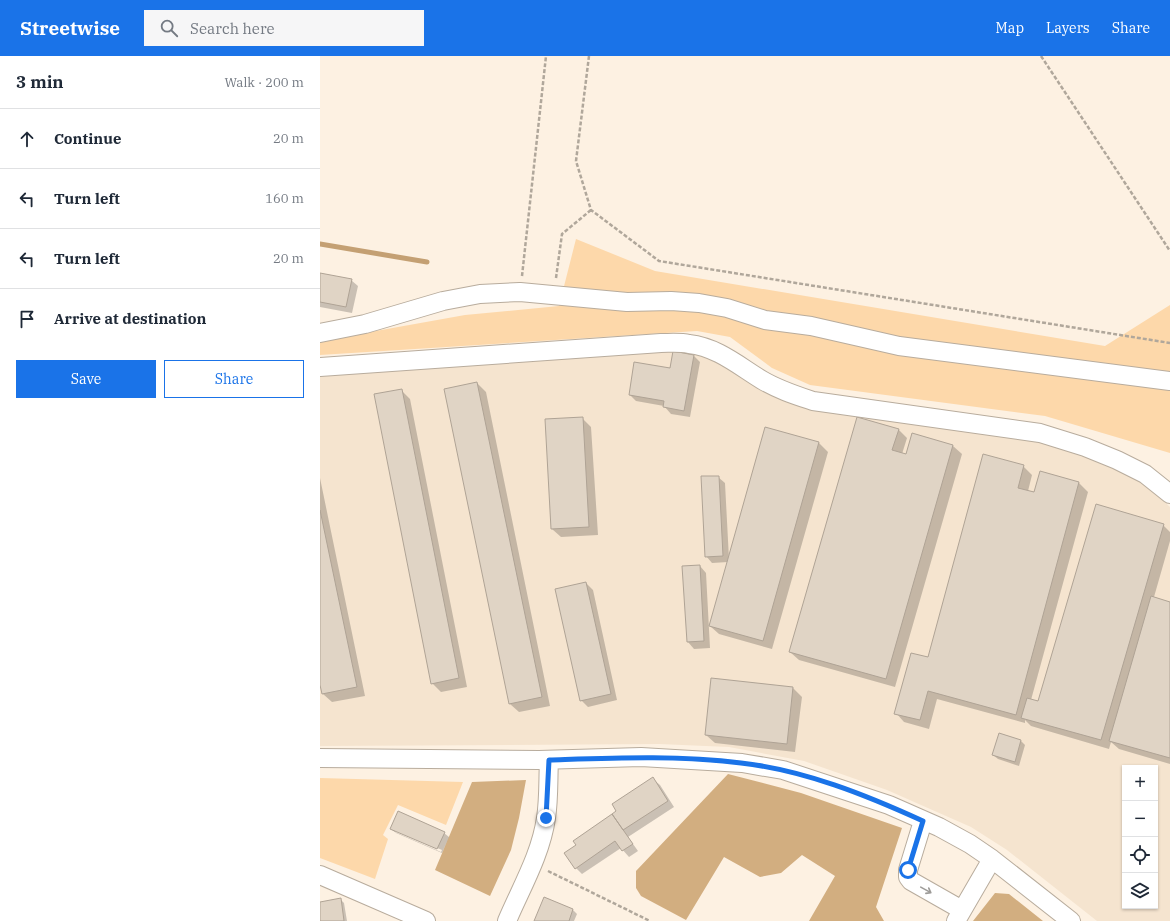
<!DOCTYPE html>
<html lang="en">
<head>
<meta charset="utf-8">
<style>
	:root { --surface:#fff; --page:#f6f6f7; --text:#1f2937; --muted:#747a83; --line:#e0e1e3; --accent:#1a73e8 }
	body { margin:0; font-family:"IBM Plex Serif",serif; background:var(--page); color:var(--text) }
	.controls { position:absolute; right:12px; bottom:12px; display:grid; overflow:hidden; border-radius:0px; box-shadow:0 1px 3px #0004 }
	.controls button { width:36px; height:36px; display:grid; place-items:center; padding:0; border:0; border-bottom:1px solid var(--line); background:var(--surface); color:var(--text); font:20px sans-serif }
	.stop { position:absolute; width:12px; height:12px; margin:-9px; border:3px solid #1a73e8; border-radius:50%; background:#fff }
	.stop.end { background:#1a73e8; border-color:#fff; box-shadow:0 1px 4px #0008 }
	.list { margin:0; padding:0; list-style:none }
	h2 { display:flex; justify-content:space-between; align-items:center; height:52px; margin:0; padding:0 16px; font-size:17px }
	h2 small { font-size:13px; font-weight:400; color:var(--muted) }
	.list li { display:grid; grid-template-columns:26px 1fr auto; gap:12px; align-items:center; box-sizing:border-box; height:60px; padding:0 16px; border-top:1px solid var(--line) }
	.list b { display:block; font-size:15px; white-space:nowrap }
	.list em { font-size:13px; font-style:normal; color:var(--muted) }
	.actions { display:flex; gap:8px; padding:12px 16px }
	.actions a { flex:1; padding:9px 0; border:1px solid var(--accent); border-radius:0px; text-align:center; font-size:14px; color:var(--accent) }
	.actions .main { background:var(--accent); color:#fff }
	.icon { flex:none; width:22px; height:22px; fill:none; stroke:currentColor; stroke-width:2; stroke-linecap:round; stroke-linejoin:round }
	.map { position:relative; flex:none; width:850px; height:865px; overflow:hidden }
	header { display:flex; align-items:center; gap:24px; box-sizing:border-box; height:56px; padding:0 20px; background:var(--accent); color:#fff }
	header strong { font-size:19px }
	nav { display:flex; gap:22px; margin-inline-start:auto; font-size:14px }
	.search { width:280px; height:36px; background:var(--page); display:flex; align-items:center; gap:10px; box-sizing:border-box; padding:0 14px; border-radius:0px; color:var(--muted); font-size:15px }
	main { display:flex }
	aside { flex:1; background:var(--surface) }
	.map>svg:first-child { display:block }
</style>
</head>
<body>
<header>
<strong>Streetwise</strong>
<div class="search"><svg class="icon" aria-label="search" viewBox="0 0 24 24"><circle cx="10" cy="10" r="6"/><path d="M15 15l6 6"/></svg>Search here</div>
<nav><a>Map</a><a>Layers</a><a>Share</a></nav>
</header>
<main>
<aside>
<h2>3 min<small>Walk · 200 m</small></h2>
<ul class="list">
<li><svg class="icon" aria-label="ahead" viewBox="0 0 24 24"><path d="M12 20V5M6 11l6-6 6 6"/></svg><div><b>Continue</b></div><em>20 m</em></li>
<li><svg class="icon" aria-label="left" viewBox="0 0 24 24"><path d="M17 20v-9H6M10 6l-5 5 5 5"/></svg><div><b>Turn left</b></div><em>160 m</em></li>
<li><svg class="icon" aria-label="left" viewBox="0 0 24 24"><path d="M17 20v-9H6M10 6l-5 5 5 5"/></svg><div><b>Turn left</b></div><em>20 m</em></li>
<li><svg class="icon" aria-label="arrive" viewBox="0 0 24 24"><path d="M6 21V4h12l-3 4 3 4H6"/></svg><div><b>Arrive at destination</b></div></li>
</ul>
<div class="actions"><a class="main">Save</a><a>Share</a></div>
</aside>
<div class="map">
<svg width="850" height="865" viewBox="0 0 850 865">
	<rect width="100%" height="100%" fill="#fdf1e2"/>
	<path fill="#f5e4cf" fill-rule="evenodd" d="M 363,293 L 386,298 L 414,317 L 451,337 L 727,387 L 786,405 L 822,424 L 850,451 L 850,865 L 777,865 L 687,794 L 651,771 L 567,734 L 484,705 L 409,691 L 339,688 L 0,690 L 0,316 ZM 805,712 L 835,712 L 835,850 L 805,850 Z"/>
	<path fill="#fdd8aa" d="M 256,183 L 335,215 L 785,290 L 850,249 L 850,397 L 725,360 L 490,329 L 452,312 L 410,281 L 377,275 L 0,299 L 0,285 L 145,259 L 239,250 Z
		M 0,722 L 143,726 L 126,769 L 78,749 L 63,779 L 68,783 L 55,823 L 0,802 Z"/>
	<path fill="#d2ae80" d="M 408,718 L 481,737 L 582,772 L 556,851 L 564,865 L 489,865 L 515,820 L 482,799 L 461,817 L 440,821 L 404,801 L 366,864 L 321,840 L 316,832 L 316,815 Z
		M 206,724 L 199,762 L 191,794 L 170,840 L 115,814 L 152,726 Z
		M 675,837 L 689,838 L 723,865 L 653,865 Z"/>
	<path fill="#0003" fill-rule="evenodd" d="M 0,218 L 31,224 L 38,230 L 32,257 L 0,251 Z
		M 374,300 L 380,306 L 370,361 L 351,358 L 344,350 L 316,345 L 310,339 Z
		M 157,327 L 166,336 L 230,650 L 199,656 L 190,648 Z
		M 81,334 L 90,343 L 147,631 L 121,636 L 112,627 Z
		M 262,362 L 271,371 L 278,479 L 241,481 L 232,473 Z
		M 446,372 L 499,387 L 508,396 L 452,593 L 399,578 L 390,570 L 408,506 L 392,507 L 386,500 L 398,421 L 405,427 L 409,503 Z
		M 578,373 L 587,382 L 582,398 L 586,399 L 592,378 L 633,390 L 642,398 L 575,631 L 479,604 L 470,596 Z
		M 703,410 L 712,419 L 708,435 L 715,437 L 720,417 L 759,427 L 768,436 L 711,644 L 719,647 L 843,469 L 850,476 L 850,485 L 834,541 L 850,547 L 850,708 L 799,693 L 791,686 L 789,693 L 711,670 L 705,664 L 705,667 L 617,643 L 609,673 L 584,666 L 576,657 L 608,602 Z
		M 0,422 L 45,640 L 12,646 L 3,638 L 0,624 Z
		M 380,510 L 386,517 L 390,592 L 374,593 L 368,586 L 363,511 Z
		M 266,527 L 273,534 L 297,644 L 268,651 L 261,644 Z
		M 392,624 L 473,632 L 482,641 L 475,696 L 395,687 L 386,679 Z
		M 701,685 L 705,689 L 699,710 L 678,703 L 673,699 Z
		M 333,723 L 340,729 L 354,751 L 308,781 L 318,795 L 309,801 L 301,792 L 262,818 L 256,812 L 298,756 Z
		M 71,773 L 124,777 L 129,781 L 122,797 L 76,777 ZM 75,774 L 122,794 L 121,796 L 75,776 Z
		M 20,843 L 24,847 L 27,865 L 0,865 L 0,847 Z
		M 225,843 L 253,854 L 257,858 L 254,865 L 215,865 Z"/>
	<g fill="none" stroke-linecap="round" stroke-linejoin="round">
		<path stroke="#c4a073" stroke-width="5" d="M 0,188 L 107,206"/>
	</g>
	<path fill="#e0d4c5" stroke="#afa395" d="M 0,217 L 32,223 L 26,251 L 0,246 Z
		M 353,295 L 374,299 L 364,355 L 343,351 L 344,345 L 309,339 L 314,306 L 350,312 Z
		M 157,326 L 222,641 L 189,648 L 124,333 Z
		M 82,333 L 139,622 L 111,628 L 54,338 Z
		M 263,361 L 269,471 L 231,473 L 225,363 Z
		M 537,361 L 579,373 L 572,394 L 586,398 L 592,377 L 633,389 L 566,623 L 469,596 Z
		M 445,371 L 499,386 L 443,585 L 389,570 Z
		M 663,398 L 704,409 L 698,432 L 714,436 L 720,415 L 759,426 L 696,659 L 608,635 L 600,664 L 574,658 L 591,597 L 608,601 Z
		M 381,420 L 399,420 L 403,500 L 385,501 Z
		M 776,448 L 844,468 L 781,684 L 701,662 L 707,642 L 718,645 Z
		M 0,454 L 37,631 L 2,638 L 0,629 Z
		M 380,509 L 384,585 L 367,586 L 362,510 Z
		M 266,526 L 291,638 L 260,645 L 235,533 Z
		M 831,540 L 850,546 L 850,702 L 789,685 Z
		M 391,622 L 473,631 L 467,688 L 385,679 Z
		M 679,677 L 701,684 L 695,706 L 672,699 Z
		M 333,721 L 348,745 L 303,774 L 292,758 L 296,755 L 292,748 Z
		M 78,755 L 125,776 L 117,793 L 70,773 Z
		M 292,758 L 313,788 L 302,795 L 295,785 L 255,813 L 244,797 L 256,789 L 253,785 Z
		M 224,841 L 253,853 L 249,865 L 214,865 Z
		M 21,842 L 24,865 L 0,865 L 0,846 Z"/>
	<g fill="none" stroke-linecap="round" stroke-linejoin="round">
		<defs>
			<path id="minor" d="M 0,277 L 45,268 L 123,245 L 160,238 L 200,236 L 307,246 L 351,245 L 379,247 L 407,252 L 445,264 L 491,270 L 579,290 L 850,325
				M 0,311 L 341,287 C 350,287 360,286 369,288 C 397,291 419,310 442,324 C 459,334 475,339 493,345 L 720,377 L 765,391 L 797,404 L 825,418 L 850,438
				M 0,702 L 219,704 L 321,701 L 422,707 L 463,714 L 569,749 L 619,771 L 650,788 L 672,803 L 751,865
				M 603,765 L 588,814 L 588,821 L 591,825 L 642,854
				M 0,819 L 106,865
				M 187,865 C 201,832 221,798 226,762 C 229,743 228,723 229,704
				M 636,865 L 672,803"/>
		</defs>
		<use href="#minor" stroke="#b8ac9d" stroke-width="20"/>
		<path stroke="#b0a79b" stroke-width="2.5" stroke-dasharray="4 2" stroke-linecap="butt" d="M 269,0 L 256,105 L 271,154 L 339,205 L 850,287
			M 721,0 L 850,195
			M 202,220 L 226,0
			M 236,222 L 242,178 L 271,154
			M 228,815 L 330,865"/>
		<use href="#minor" stroke="#fff" stroke-width="18"/>
	</g>
	<defs><path id="oneway-shaft" d="M-6 0H5M1.5-3L5.5 0L1.5 3" fill="none" stroke-width="1.6" stroke-linecap="round" stroke-linejoin="round"/></defs>
	<use stroke="#9d9b98" href="#oneway-shaft" transform="translate(606 834) rotate(29)"/>
	<g fill="none" stroke-linecap="round" stroke-linejoin="round">
		<path stroke="#1a73e8" stroke-width="5" d="M 226,762 L 229,704 C 293,702 357,699 421,707 C 484,714 546,739 603,765 L 588,814"/>
	</g>
</svg>
<div class="controls">
<button>+</button>
<button>−</button>
<button><svg class="icon" aria-label="locate" viewBox="0 0 24 24"><circle cx="12" cy="12" r="6"/><path d="M12 2v4M12 18v4M2 12h4M18 12h4"/></svg></button>
<button><svg class="icon" aria-label="layers" viewBox="0 0 24 24"><path d="M12 4l9 5-9 5-9-5zM3 14l9 5 9-5"/></svg></button>
</div>
<div class="stop" style="left:588px;top:814px"></div>
<div class="stop end" style="left:226px;top:762px"></div>
</div>
</main>
</body>
</html>
